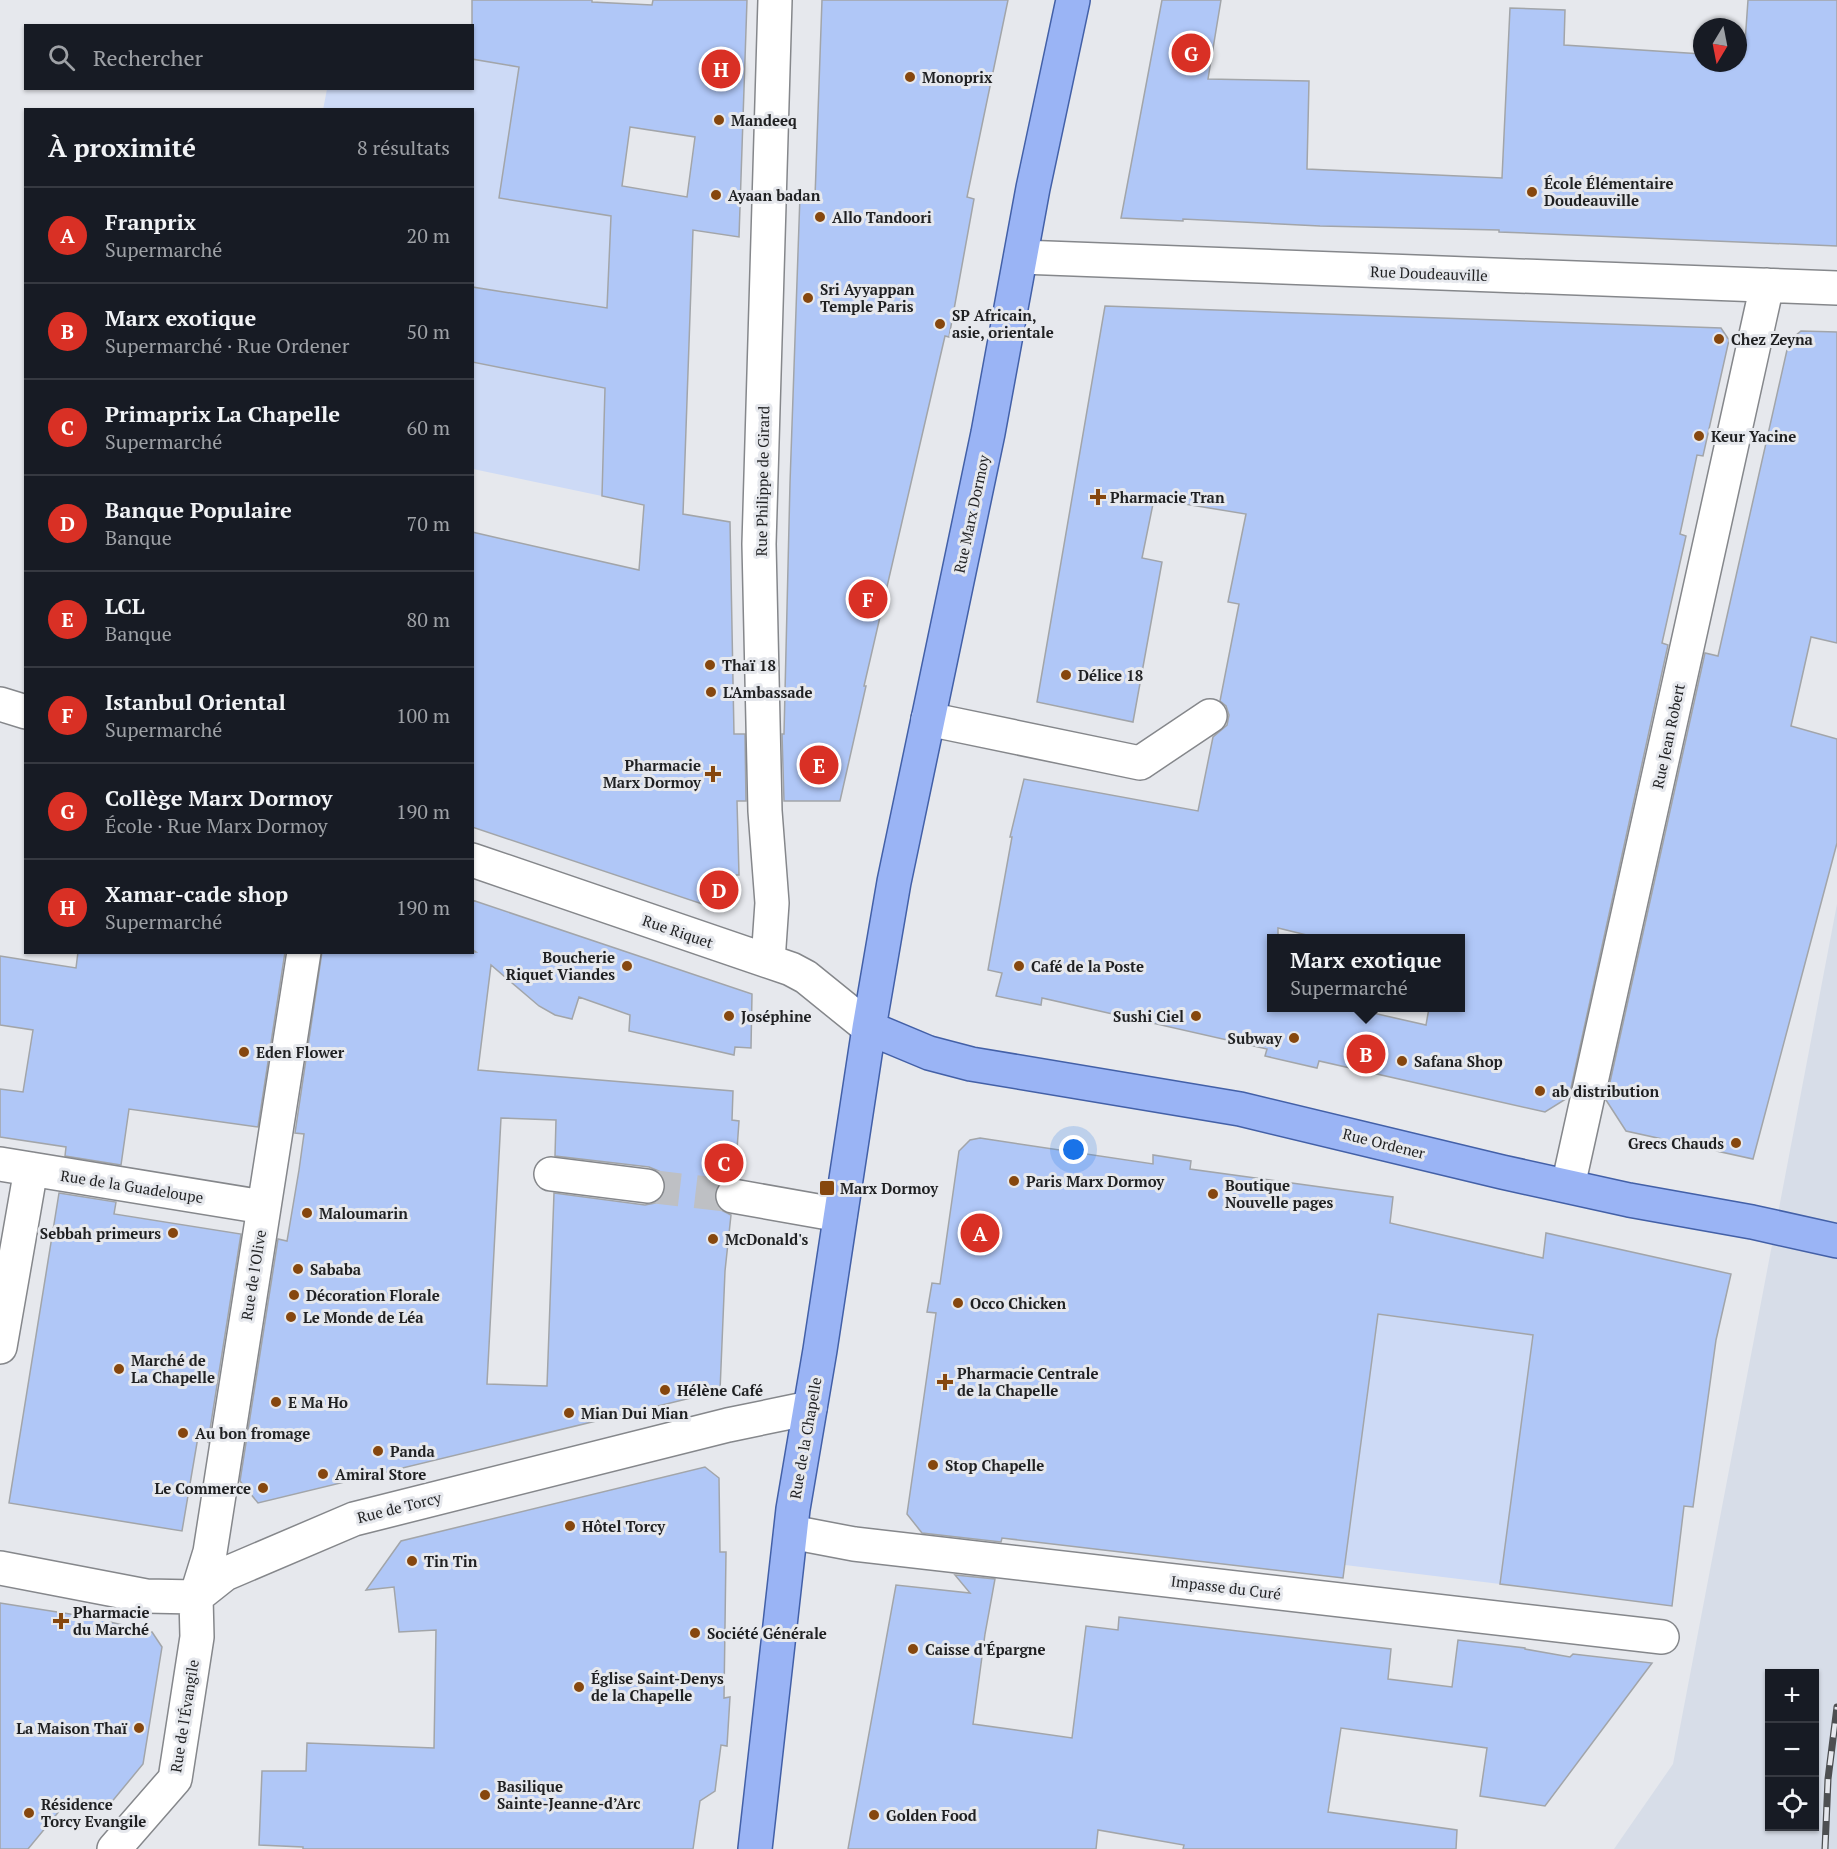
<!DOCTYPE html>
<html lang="fr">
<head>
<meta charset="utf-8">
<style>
	:root { --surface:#171b24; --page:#20242c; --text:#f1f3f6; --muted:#9ea1a6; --line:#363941; --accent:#d93025 }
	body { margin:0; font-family:"PT Serif",serif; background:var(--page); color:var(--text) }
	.controls { position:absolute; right:18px; bottom:18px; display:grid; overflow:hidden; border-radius:0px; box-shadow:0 2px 4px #0004 }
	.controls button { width:54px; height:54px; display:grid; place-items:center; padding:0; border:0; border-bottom:2px solid var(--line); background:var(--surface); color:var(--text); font:30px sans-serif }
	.compass { position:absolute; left:1693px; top:18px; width:54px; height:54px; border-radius:50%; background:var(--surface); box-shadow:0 2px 4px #0004; rotate:190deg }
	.you { position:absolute; left:1074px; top:1150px; width:21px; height:21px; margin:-15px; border:4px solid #fff; border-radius:50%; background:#1a73e8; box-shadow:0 0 0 9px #1a73e833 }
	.badge { display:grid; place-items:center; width:39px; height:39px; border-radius:50%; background:var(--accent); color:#fff; font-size:20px; font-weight:700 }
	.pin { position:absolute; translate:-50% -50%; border:3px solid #fff; box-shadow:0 2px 6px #0006 }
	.popup { position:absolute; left:1267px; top:934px; width:198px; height:78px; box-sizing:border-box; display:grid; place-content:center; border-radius:0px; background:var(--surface); filter:drop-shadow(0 2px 4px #0005); font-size:20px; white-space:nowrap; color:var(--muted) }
	.popup b { font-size:22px; color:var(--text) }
	.popup::after { content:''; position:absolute; left:50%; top:100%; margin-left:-12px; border:12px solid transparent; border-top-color:var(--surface) }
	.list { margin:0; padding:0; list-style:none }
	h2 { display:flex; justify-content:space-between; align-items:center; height:78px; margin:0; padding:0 24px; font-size:26px }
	h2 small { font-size:20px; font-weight:400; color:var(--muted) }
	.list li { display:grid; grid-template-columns:39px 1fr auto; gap:18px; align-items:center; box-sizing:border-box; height:96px; padding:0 24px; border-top:2px solid var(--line) }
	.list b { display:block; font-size:22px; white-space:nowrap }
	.list p { margin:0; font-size:20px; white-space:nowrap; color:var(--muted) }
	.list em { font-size:20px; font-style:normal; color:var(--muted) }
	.icon { flex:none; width:33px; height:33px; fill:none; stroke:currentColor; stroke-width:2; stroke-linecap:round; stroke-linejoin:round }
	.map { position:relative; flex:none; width:1837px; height:1849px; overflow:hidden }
	.search { position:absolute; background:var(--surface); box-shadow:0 2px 4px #0004; left:24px; top:24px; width:450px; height:66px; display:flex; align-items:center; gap:15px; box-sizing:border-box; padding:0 21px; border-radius:0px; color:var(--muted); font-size:22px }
	.panel { position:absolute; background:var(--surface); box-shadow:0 2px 4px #0004; left:24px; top:108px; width:450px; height:846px; border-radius:0px }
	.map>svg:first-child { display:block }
</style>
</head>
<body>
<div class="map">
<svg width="1837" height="1849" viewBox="0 0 1837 1849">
	<rect width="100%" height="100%" fill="#e6e8ed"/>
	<path fill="#d7dde8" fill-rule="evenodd" d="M 1837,904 L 1837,1849 L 1614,1849 L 1673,1764 ZM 1770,1674 L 1814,1674 L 1814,1826 L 1770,1826 Z"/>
	<path fill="#cddaf6" d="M 473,59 L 519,66 L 499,198 L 611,216 L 607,308 L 473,287 L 472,110 L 323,110 L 327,89 L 472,88 Z
		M 472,362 L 605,388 L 602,496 L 473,469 Z
		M 1378,1314 L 1533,1335 L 1500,1584 L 1345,1565 Z"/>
	<path fill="#b0c7f7" stroke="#a2a5a9" stroke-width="1.5" fill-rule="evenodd" d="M 472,0 L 592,0 L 592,2 L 652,5 L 653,0 L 747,0 L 739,237 L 693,230 L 683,514 L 730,522 L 734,734 L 745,734 L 746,801 L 737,801 L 739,875 L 736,875 L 737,899 L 723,911 L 472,827 L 472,532 L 639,570 L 644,505 L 602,496 L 605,388 L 472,362 L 472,287 L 607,308 L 611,216 L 499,198 L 519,67 L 472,59 ZM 630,127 L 695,137 L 687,197 L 622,186 Z
		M 822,0 L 1008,0 L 967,197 L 974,199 L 949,337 L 945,336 L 864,686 L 866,686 L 840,801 L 784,801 L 782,734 L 784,734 L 790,483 L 800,195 L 815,197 Z
		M 1162,0 L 1221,0 L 1208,79 L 1309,81 L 1307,169 L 1502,178 L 1510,8 L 1565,10 L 1564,45 L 1702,54 L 1702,63 L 1738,63 L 1738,56 L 1744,57 L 1748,0 L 1837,0 L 1837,246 L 1499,232 L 1499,230 L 1320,226 L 1183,219 L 1183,221 L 1121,218 Z
		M 1105,306 L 1721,328 L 1729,340 L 1703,456 L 1697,455 L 1680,534 L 1686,536 L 1662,643 L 1668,645 L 1569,1097 L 1545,1112 L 1319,1061 L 1317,1068 L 1265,1056 L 1267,1049 L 1042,998 L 1041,1005 L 996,996 L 1002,973 L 988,970 L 1012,837 L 1010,837 L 1024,779 L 1198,811 L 1213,737 L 1227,725 L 1229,715 L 1226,706 L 1220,701 L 1239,604 L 1228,602 L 1246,514 L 1154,499 L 1142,558 L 1162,562 L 1133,722 L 1037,702 ZM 1278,928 L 1323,939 L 1461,939 L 1461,1008 L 1429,1008 L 1426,1025 L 1351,1008 L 1272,1008 L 1272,935 L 1278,936 Z
		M 1801,331 L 1837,332 L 1837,643 L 1811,637 L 1791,726 L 1837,739 L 1837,843 L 1753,1159 L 1626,1131 L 1606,1100 L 1705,653 L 1718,656 L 1789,341 Z
		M 472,900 L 752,994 L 751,1048 L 735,1047 L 734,1055 L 629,1031 L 630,1015 L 579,997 L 572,1019 L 555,1015 L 539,1006 L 491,965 L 478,1070 L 733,1091 L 732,1120 L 739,1121 L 735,1178 L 726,1179 L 719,1184 L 715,1193 L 715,1202 L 721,1210 L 731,1215 L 725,1271 L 720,1391 L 258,1503 L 240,1481 L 278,1239 L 287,1241 L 299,1170 L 304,1134 L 295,1133 L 322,952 L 476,952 L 472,949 ZM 501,1118 L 556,1120 L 555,1156 L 649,1167 L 659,1171 L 664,1179 L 665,1189 L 662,1197 L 655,1203 L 645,1205 L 554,1193 L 547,1386 L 487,1384 Z
		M 78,952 L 285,952 L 258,1127 L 129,1109 L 121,1165 L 65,1156 L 66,1147 L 0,1137 L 0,1089 L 23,1092 L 33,1030 L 0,1025 L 0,956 L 76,968 Z
		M 980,1138 L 1153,1164 L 1153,1155 L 1191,1161 L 1190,1169 L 1393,1197 L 1390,1223 L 1543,1258 L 1546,1233 L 1731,1274 L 1716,1340 L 1693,1507 L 1684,1506 L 1672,1606 L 1500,1584 L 1533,1335 L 1378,1314 L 1343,1578 L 1002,1538 L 1001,1542 L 922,1533 L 907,1514 L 936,1313 L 927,1312 L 932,1283 L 940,1284 L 959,1151 L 970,1140 Z
		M 59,1193 L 116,1202 L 114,1214 L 241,1234 L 208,1442 L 199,1431 L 182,1531 L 9,1503 Z
		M 705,1467 L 719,1478 L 720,1552 L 726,1552 L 724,1698 L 730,1697 L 727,1746 L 721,1745 L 715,1791 L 700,1801 L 693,1849 L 303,1849 L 303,1847 L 259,1845 L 262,1771 L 306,1771 L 307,1743 L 434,1748 L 436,1630 L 399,1632 L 394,1587 L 366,1590 L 401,1541 Z
		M 955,1575 L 995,1579 L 985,1634 L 973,1724 L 1072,1738 L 1086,1626 L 1118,1630 L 1119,1617 L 1391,1649 L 1388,1679 L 1452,1687 L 1458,1640 L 1525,1648 L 1525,1649 L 1570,1657 L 1573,1654 L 1652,1663 L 1545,1806 L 1480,1796 L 1487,1748 L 1341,1728 L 1328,1812 L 1457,1830 L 1456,1849 L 1183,1849 L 1184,1845 L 1098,1830 L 1096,1849 L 848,1849 L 896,1585 L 970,1593 Z
		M 0,1603 L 89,1617 L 152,1632 L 162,1647 L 143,1764 L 110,1804 L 70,1798 L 28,1849 L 0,1849 Z"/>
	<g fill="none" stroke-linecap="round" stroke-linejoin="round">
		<path stroke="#bec0c4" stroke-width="33" stroke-dasharray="33 16" stroke-linecap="butt" d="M 647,1186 L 733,1196"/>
		<defs>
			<path id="minor" d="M 1021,257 L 1837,288
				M 0,704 L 26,712
				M 928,719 L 1140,763 L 1210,716
				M 472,860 L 791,969 L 806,977 L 869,1028
				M 768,961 L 772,903 L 765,811 L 759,544 L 775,0
				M 0,1164 L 263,1207
				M 551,1174 L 647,1186
				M 1568,1186 L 1767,285
				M 733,1196 L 840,1215
				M 0,1347 L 31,1169
				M 791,1532 L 854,1544 L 1662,1637
				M 0,1568 L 146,1596 L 196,1597 L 225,1574 L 354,1519 L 728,1425 L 810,1408
				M 114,1849 L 175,1779 L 197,1637 L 196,1597 L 210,1552 L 304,952"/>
			<path id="major" d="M 869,1028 L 929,1053 L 971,1064 L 1240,1109 L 1502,1172 L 1629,1200 L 1752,1222 L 1837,1241
				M 755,1849 L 793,1509 L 820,1350 L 869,1028 L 894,882 L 988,433 L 1033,188 L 1073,0"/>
		</defs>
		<use href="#minor" stroke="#85878b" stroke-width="36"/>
		<use href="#major" stroke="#4360a7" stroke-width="36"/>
		<use href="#minor" stroke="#fff" stroke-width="33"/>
		<use href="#major" stroke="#9ab4f5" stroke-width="33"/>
		<defs>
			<path id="rail" d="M 1825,1849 L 1828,1779 L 1837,1707"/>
		</defs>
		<use href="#rail" stroke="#4d4f51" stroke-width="7"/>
		<use href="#rail" stroke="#e6e8ed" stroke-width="4.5" stroke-dasharray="14" stroke-linecap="butt"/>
	</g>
	<g fill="#86470e" stroke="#e6e8ed" stroke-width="2">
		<circle cx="910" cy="77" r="6"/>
		<circle cx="719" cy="120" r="6"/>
		<circle cx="1532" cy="192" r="6"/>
		<circle cx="716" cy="195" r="6"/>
		<circle cx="820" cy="217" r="6"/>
		<circle cx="808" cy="298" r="6"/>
		<circle cx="940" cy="324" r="6"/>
		<circle cx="1719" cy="339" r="6"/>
		<circle cx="1699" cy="436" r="6"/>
		<path d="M1095 488h6v6h6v6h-6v6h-6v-6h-6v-6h6z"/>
		<circle cx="710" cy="665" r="6"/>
		<circle cx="1066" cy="675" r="6"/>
		<circle cx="711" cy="692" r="6"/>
		<path d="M710 765h6v6h6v6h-6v6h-6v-6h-6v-6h6z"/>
		<circle cx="627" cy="966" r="6"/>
		<circle cx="1019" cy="966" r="6"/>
		<circle cx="729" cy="1016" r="6"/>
		<circle cx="1196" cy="1016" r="6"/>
		<circle cx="1294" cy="1038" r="6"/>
		<circle cx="244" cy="1052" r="6"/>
		<circle cx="1402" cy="1061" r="6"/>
		<circle cx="1540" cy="1091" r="6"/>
		<circle cx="1736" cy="1143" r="6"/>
		<circle cx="1014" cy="1181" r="6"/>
		<rect x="819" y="1180" width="16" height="16" rx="3"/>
		<circle cx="1213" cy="1194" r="6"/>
		<circle cx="307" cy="1213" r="6"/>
		<circle cx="173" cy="1233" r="6"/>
		<circle cx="713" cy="1239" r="6"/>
		<circle cx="298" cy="1269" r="6"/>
		<circle cx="294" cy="1295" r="6"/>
		<circle cx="958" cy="1303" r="6"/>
		<circle cx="291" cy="1317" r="6"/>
		<circle cx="119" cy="1369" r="6"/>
		<path d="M942 1373h6v6h6v6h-6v6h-6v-6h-6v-6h6z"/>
		<circle cx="665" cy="1390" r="6"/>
		<circle cx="276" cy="1402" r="6"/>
		<circle cx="569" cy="1413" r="6"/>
		<circle cx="183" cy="1433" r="6"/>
		<circle cx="378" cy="1451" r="6"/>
		<circle cx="933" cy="1465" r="6"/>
		<circle cx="323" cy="1474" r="6"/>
		<circle cx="263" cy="1488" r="6"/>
		<circle cx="570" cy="1526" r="6"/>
		<circle cx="412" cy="1561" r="6"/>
		<path d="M58 1612h6v6h6v6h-6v6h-6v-6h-6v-6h6z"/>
		<circle cx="695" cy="1633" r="6"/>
		<circle cx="913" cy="1649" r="6"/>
		<circle cx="579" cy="1687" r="6"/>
		<circle cx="139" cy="1728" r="6"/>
		<circle cx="485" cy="1795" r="6"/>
		<circle cx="29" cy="1813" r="6"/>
		<circle cx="874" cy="1815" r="6"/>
	</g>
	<g text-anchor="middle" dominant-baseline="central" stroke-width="6" stroke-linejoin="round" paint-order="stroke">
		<g font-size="15" font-weight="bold" fill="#1f2022" stroke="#e6e8ed" text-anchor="start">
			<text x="922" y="77">Monoprix</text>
			<text x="731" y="120">Mandeeq</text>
			<text x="1544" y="183">École Élémentaire<tspan x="1544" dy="17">Doudeauville</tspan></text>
			<text x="728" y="195">Ayaan badan</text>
			<text x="832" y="217">Allo Tandoori</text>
			<text x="820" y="289">Sri Ayyappan<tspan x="820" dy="17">Temple Paris</tspan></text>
			<text x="952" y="315">SP Africain,<tspan x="952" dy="17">asie, orientale</tspan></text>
			<text x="1731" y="339">Chez Zeyna</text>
			<text x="1711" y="436">Keur Yacine</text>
			<text x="1110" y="497">Pharmacie Tran</text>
			<text x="722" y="665">Thaï 18</text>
			<text x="1078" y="675">Délice 18</text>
			<text x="723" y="692">L'Ambassade</text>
			<text x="701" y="765" text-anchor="end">Pharmacie<tspan x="701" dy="17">Marx Dormoy</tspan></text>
			<text x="615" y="957" text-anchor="end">Boucherie<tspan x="615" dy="17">Riquet Viandes</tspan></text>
			<text x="1031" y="966">Café de la Poste</text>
			<text x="741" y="1016">Joséphine</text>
			<text x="1184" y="1016" text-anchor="end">Sushi Ciel</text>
			<text x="1282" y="1038" text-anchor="end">Subway</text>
			<text x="256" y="1052">Eden Flower</text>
			<text x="1414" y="1061">Safana Shop</text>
			<text x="1552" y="1091">ab distribution</text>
			<text x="1724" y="1143" text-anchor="end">Grecs Chauds</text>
			<text x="1026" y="1181">Paris Marx Dormoy</text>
			<text x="1225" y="1185">Boutique<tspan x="1225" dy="17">Nouvelle pages</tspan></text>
			<text x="840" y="1188">Marx Dormoy</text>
			<text x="319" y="1213">Maloumarin</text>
			<text x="161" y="1233" text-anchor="end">Sebbah primeurs</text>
			<text x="725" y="1239">McDonald's</text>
			<text x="310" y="1269">Sababa</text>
			<text x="306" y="1295">Décoration Florale</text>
			<text x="970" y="1303">Occo Chicken</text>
			<text x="303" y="1317">Le Monde de Léa</text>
			<text x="131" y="1360">Marché de<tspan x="131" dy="17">La Chapelle</tspan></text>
			<text x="957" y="1373">Pharmacie Centrale<tspan x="957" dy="17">de la Chapelle</tspan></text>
			<text x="677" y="1390">Hélène Café</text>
			<text x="288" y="1402">E Ma Ho</text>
			<text x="581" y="1413">Mian Dui Mian</text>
			<text x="195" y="1433">Au bon fromage</text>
			<text x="390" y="1451">Panda</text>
			<text x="945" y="1465">Stop Chapelle</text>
			<text x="335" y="1474">Amiral Store</text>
			<text x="251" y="1488" text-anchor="end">Le Commerce</text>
			<text x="582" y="1526">Hôtel Torcy</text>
			<text x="424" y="1561">Tin Tin</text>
			<text x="73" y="1612">Pharmacie<tspan x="73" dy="17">du Marché</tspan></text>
			<text x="707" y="1633">Société Générale</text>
			<text x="925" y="1649">Caisse d'Épargne</text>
			<text x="591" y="1678">Église Saint-Denys<tspan x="591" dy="17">de la Chapelle</tspan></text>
			<text x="127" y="1728" text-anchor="end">La Maison Thaï</text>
			<text x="497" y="1786">Basilique<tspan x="497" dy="17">Sainte-Jeanne-d’Arc</tspan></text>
			<text x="41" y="1804">Résidence<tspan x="41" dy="17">Torcy Evangile</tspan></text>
			<text x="886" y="1815">Golden Food</text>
		</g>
		<g font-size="15" fill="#1f2022" stroke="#e6e8ed">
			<text transform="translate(1429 273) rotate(2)">Rue Doudeauville</text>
			<text transform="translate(762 481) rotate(-89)">Rue Philippe de Girard</text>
			<text transform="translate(971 514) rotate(-78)">Rue Marx Dormoy</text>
			<text transform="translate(1668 736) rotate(-78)">Rue Jean Robert</text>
			<text transform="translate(678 931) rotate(19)">Rue Riquet</text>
			<text transform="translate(1384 1143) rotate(14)">Rue Ordener</text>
			<text transform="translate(132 1186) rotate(9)">Rue de la Guadeloupe</text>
			<text transform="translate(253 1275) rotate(-81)">Rue de l'Olive</text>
			<text transform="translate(805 1438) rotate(-80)">Rue de la Chapelle</text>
			<text transform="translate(399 1507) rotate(-14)">Rue de Torcy</text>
			<text transform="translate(1226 1587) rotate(7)">Impasse du Curé</text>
			<text transform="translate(184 1716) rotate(-81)">Rue de l'Évangile</text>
		</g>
	</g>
</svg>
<div class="controls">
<button>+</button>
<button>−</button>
<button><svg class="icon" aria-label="locate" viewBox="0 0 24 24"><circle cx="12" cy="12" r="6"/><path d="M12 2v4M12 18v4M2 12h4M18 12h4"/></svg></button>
</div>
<svg class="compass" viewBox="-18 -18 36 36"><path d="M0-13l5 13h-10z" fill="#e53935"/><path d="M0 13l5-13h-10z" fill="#9ea1a6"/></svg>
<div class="you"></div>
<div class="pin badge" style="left:980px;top:1233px">A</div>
<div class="pin badge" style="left:1366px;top:1054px">B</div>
<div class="popup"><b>Marx exotique</b>Supermarché</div>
<div class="pin badge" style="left:724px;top:1163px">C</div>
<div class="pin badge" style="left:719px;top:890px">D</div>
<div class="pin badge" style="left:819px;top:765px">E</div>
<div class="pin badge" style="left:868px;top:599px">F</div>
<div class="pin badge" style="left:1191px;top:53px">G</div>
<div class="pin badge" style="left:721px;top:69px">H</div>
<div class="search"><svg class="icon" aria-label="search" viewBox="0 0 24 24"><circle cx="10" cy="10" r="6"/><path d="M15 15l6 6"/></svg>Rechercher</div>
<section class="panel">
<h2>À proximité<small>8 résultats</small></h2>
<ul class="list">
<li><span class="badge">A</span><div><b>Franprix</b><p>Supermarché</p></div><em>20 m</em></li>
<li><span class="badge">B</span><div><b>Marx exotique</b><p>Supermarché · Rue Ordener</p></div><em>50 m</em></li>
<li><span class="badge">C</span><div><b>Primaprix La Chapelle</b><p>Supermarché</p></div><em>60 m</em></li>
<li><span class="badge">D</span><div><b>Banque Populaire</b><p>Banque</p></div><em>70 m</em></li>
<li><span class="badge">E</span><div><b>LCL</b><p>Banque</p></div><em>80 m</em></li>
<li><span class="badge">F</span><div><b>Istanbul Oriental</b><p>Supermarché</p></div><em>100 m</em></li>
<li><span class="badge">G</span><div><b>Collège Marx Dormoy</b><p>École · Rue Marx Dormoy</p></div><em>190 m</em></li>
<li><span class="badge">H</span><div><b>Xamar-cade shop</b><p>Supermarché</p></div><em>190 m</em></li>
</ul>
</section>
</div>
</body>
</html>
